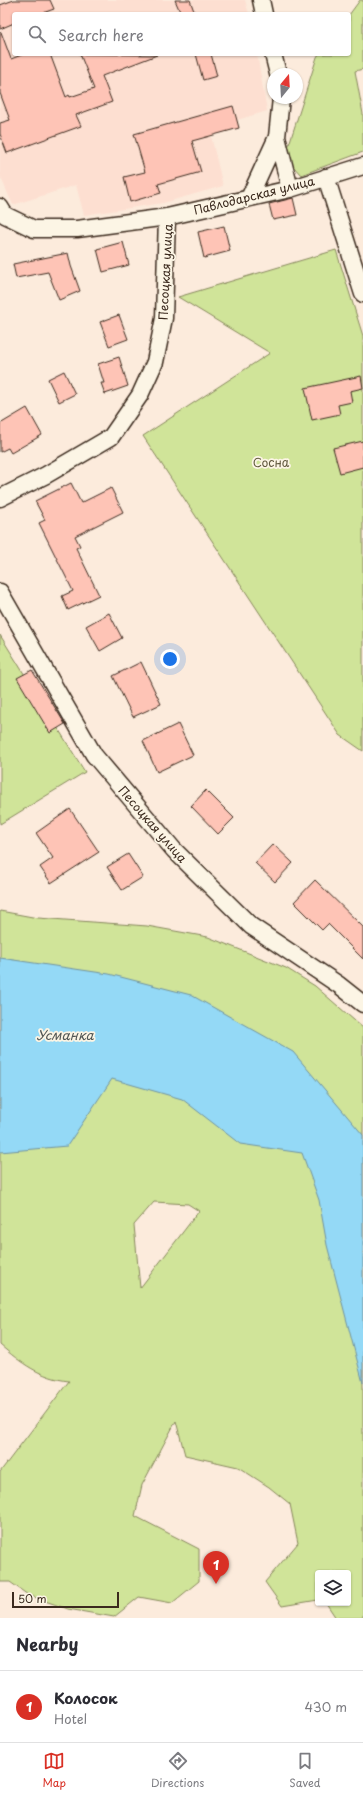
<!DOCTYPE html>
<html lang="en">
<head>
<meta charset="utf-8">
<style>
	:root { --surface:#fff; --page:#f7f7f7; --text:#2b2b33; --muted:#7c7c81; --line:#e1e1e2; --accent:#d93025 }
	body { margin:0; font-family:"Playpen Sans",sans-serif; background:var(--page); color:var(--text) }
	.controls { position:absolute; right:12px; bottom:12px; display:grid; overflow:hidden; border-radius:4px; box-shadow:0 1px 3px #0004 }
	.controls button { width:36px; height:36px; display:grid; place-items:center; padding:0; border:0; border-bottom:1px solid var(--line); background:var(--surface); color:var(--text); font:20px sans-serif }
	.compass { position:absolute; left:267px; top:68px; width:36px; height:36px; border-radius:50%; background:var(--surface); box-shadow:0 1px 3px #0004; rotate:18deg }
	.scale { position:absolute; left:12px; bottom:10px; width:107px; box-sizing:border-box; padding-left:4px; border:2px solid #3b2a1e; border-top:0; font-size:11px; line-height:14px; white-space:nowrap; color:#3b2a1e; -webkit-text-stroke:3px #fcf5e5; paint-order:stroke }
	.you { position:absolute; left:170px; top:659px; width:14px; height:14px; margin:-10px; border:3px solid #fff; border-radius:50%; background:#1a73e8; box-shadow:0 0 0 6px #1a73e833 }
	.badge { display:grid; place-items:center; width:26px; height:26px; border-radius:50%; background:var(--accent); color:#fff; font-size:13px; font-weight:700 }
	.pin { position:absolute; translate:-50% -33px; filter:drop-shadow(0 1px 2px #0008) }
	.pin::after { content:''; position:absolute; top:21px; width:14px; height:12px; background:inherit; clip-path:polygon(0 0,100% 0,50% 100%) }
	.list { margin:0; padding:0; list-style:none }
	h2 { display:flex; justify-content:space-between; align-items:center; height:52px; margin:0; padding:0 16px; font-size:17px }
	h2 small { font-size:13px; font-weight:400; color:var(--muted) }
	.list li { display:grid; grid-template-columns:26px 1fr auto; gap:12px; align-items:center; box-sizing:border-box; height:72px; padding:0 16px; border-top:1px solid var(--line) }
	.list b { display:block; font-size:15px; white-space:nowrap }
	.list p { margin:0; font-size:13px; white-space:nowrap; color:var(--muted) }
	.list em { font-size:13px; font-style:normal; color:var(--muted) }
	.icon { flex:none; width:22px; height:22px; fill:none; stroke:currentColor; stroke-width:2; stroke-linecap:round; stroke-linejoin:round }
	.map { position:relative; flex:none; width:363px; height:1618px; overflow:hidden }
	.search { position:absolute; background:var(--surface); box-shadow:0 1px 3px #0004; left:12px; right:12px; top:12px; height:44px; display:flex; align-items:center; gap:10px; box-sizing:border-box; padding:0 14px; border-radius:4px; color:var(--muted); font-size:15px }
	.sheet { height:124px; background:var(--surface) }
	nav { display:flex; justify-content:space-around; align-items:center; box-sizing:border-box; height:56px; border-top:1px solid var(--line); background:var(--surface); font-size:11px; color:var(--muted) }
	nav a { display:grid; justify-items:center; gap:2px }
	nav .on { color:var(--accent) }
	.map>svg:first-child { display:block }
</style>
</head>
<body>
<div class="map">
<svg width="363" height="1618" viewBox="0 0 363 1618">
	<rect width="100%" height="100%" fill="#fcebdc"/>
	<filter id="ink" filterUnits="userSpaceOnUse"><feTurbulence type="fractalNoise" baseFrequency=".025" numOctaves="2"/><feDisplacementMap in="SourceGraphic" scale="8" xChannelSelector="R" yChannelSelector="G"/><feConvolveMatrix kernelMatrix="1 2 1 2 8 2 1 2 1" color-interpolation-filters="sRGB"/></filter>
	<g filter="url(#ink)">
		<path fill="#fddfd1" d="M 0,0 L 245,0 L 249,14 L 14,14 L 14,54 L 257,54 L 267,111 L 237,120 L 239,128 L 211,136 L 223,186 L 163,203 L 84,215 L 76,185 L 13,205 L 0,176 Z"/>
		<path fill="#d0e499" stroke="#86875c" fill-rule="evenodd" d="M 360,0 L 363,0 L 363,69 L 355,71 L 363,114 L 363,152 L 301,175 L 285,157 L 317,57 L 319,54 L 349,54 L 349,15 Z
			M 336,250 L 363,336 L 363,751 L 340,735 L 143,436 L 270,353 L 178,297 Z
			M 0,635 L 85,772 L 0,824 Z
			M 0,911 L 38,918 L 147,926 L 208,937 L 286,968 L 315,986 L 363,1028 L 363,1618 L 336,1618 L 326,1603 L 348,1603 L 348,1573 L 318,1573 L 318,1600 L 282,1606 L 265,1582 L 298,1543 L 290,1504 L 269,1487 L 238,1467 L 185,1455 L 176,1421 L 142,1485 L 135,1516 L 199,1549 L 199,1581 L 172,1603 L 139,1597 L 114,1617 L 68,1609 L 28,1595 L 10,1582 L 0,1582 L 0,1472 L 69,1381 C 41,1378 21,1363 0,1345 ZM 154,1202 L 188,1204 L 199,1211 L 140,1288 L 134,1225 Z"/>
		<path fill="#94d9f6" stroke="#7093a0" d="M 0,958 L 109,974 L 191,995 L 293,1052 L 363,1135 L 363,1383 L 327,1245 L 319,1200 L 302,1153 L 240,1144 L 182,1099 L 112,1079 L 67,1146 L 0,1152 Z"/>
		<path fill="#fec4b6" stroke="#3b2a1e" d="M 14,0 L 50,0 L 54,9 L 40,14 L 14,14 L 14,23 L 0,29 L 0,5 Z
			M 175,0 L 190,0 L 195,14 L 181,14 Z
			M 1,32 L 11,59 L 24,54 L 50,54 L 66,97 L 69,95 L 70,97 L 94,89 L 80,54 L 157,55 L 102,76 L 112,102 L 76,115 L 81,126 L 7,153 L 0,134 L 0,123 L 10,120 L 0,93 L 0,33 Z
			M 196,54 L 211,54 L 217,76 L 203,80 Z
			M 233,106 L 239,128 L 192,141 L 201,172 L 158,184 L 161,193 L 130,202 L 124,177 L 145,172 L 134,134 Z
			M 293,198 L 297,215 L 273,220 L 269,204 Z
			M 224,226 L 230,251 L 204,258 L 198,232 Z
			M 123,242 L 129,265 L 103,272 L 97,249 Z
			M 68,253 L 71,266 L 80,291 L 59,300 L 48,272 L 16,278 L 13,264 Z
			M 119,315 L 128,339 L 109,346 L 100,322 Z
			M 119,357 L 128,386 L 105,394 L 101,383 L 104,383 L 98,364 Z
			M 64,371 L 75,394 L 59,402 L 48,379 Z
			M 361,376 L 363,388 L 350,391 L 352,402 L 338,405 L 340,414 L 312,420 L 305,388 Z
			M 27,408 L 42,435 L 11,453 L 8,448 L 0,452 L 0,424 Z
			M 363,441 L 363,467 L 340,473 L 333,448 Z
			M 71,483 L 81,503 L 111,488 L 123,512 L 75,536 L 80,546 L 76,548 L 99,595 L 68,610 L 62,596 L 73,591 L 39,523 L 45,520 L 35,501 Z
			M 109,613 L 122,638 L 100,651 L 86,626 Z
			M 141,662 L 161,704 L 133,717 L 113,676 Z
			M 32,670 L 65,724 L 50,733 L 17,678 Z
			M 178,724 L 193,755 L 157,772 L 143,741 Z
			M 206,790 L 234,818 L 218,834 L 191,806 Z
			M 70,809 L 99,852 L 51,883 L 40,867 L 53,858 L 36,833 Z
			M 273,844 L 293,863 L 275,882 L 255,863 Z
			M 128,854 L 143,877 L 122,890 L 107,867 Z
			M 315,880 L 363,927 L 363,959 L 328,924 L 322,930 L 294,902 Z"/>
		<g fill="none" stroke-linecap="round" stroke-linejoin="round">
			<defs>
				<path id="minor" d="M 261,0 L 264,14
					M 273,54 L 278,74
					M 277,137 L 290,189
					M 326,177 L 363,294
					M 249,198 L 277,137 L 281,98
					M 0,207 L 5,215 L 34,229 L 77,229 L 167,217 L 290,189 L 363,166
					M 0,498 L 46,475 L 111,437 L 140,395 L 155,362 L 164,318 L 167,217
					M 0,592 L 94,755 L 174,850 L 251,926 L 339,985 L 363,1004"/>
			</defs>
			<use href="#minor" stroke="#3b2a1e" stroke-width="19"/>
			<use href="#minor" stroke="#fcf5e5" stroke-width="16"/>
		</g>
	</g>
	<g text-anchor="middle" dominant-baseline="central" stroke-width="3.5" stroke-linejoin="round" paint-order="stroke">
		<g font-size="12" fill="#3b2a1e" stroke="#fcf5e5">
			<text transform="translate(254 195) rotate(-14)">Павлодарская улица</text>
			<text transform="translate(165 272) rotate(-87)">Песоцкая улица</text>
			<text transform="translate(153 824) rotate(49)">Песоцкая улица</text>
		</g>
		<g font-size="12" fill="#60583d" stroke="#fcf5e5">
			<text x="271" y="462">Сосна</text>
		</g>
		<g font-size="13" font-style="italic" fill="#515654" stroke="#fcf5e5">
			<text x="65" y="1034">Усманка</text>
		</g>
	</g>
</svg>
<div class="controls">
<button><svg class="icon" aria-label="layers" viewBox="0 0 24 24"><path d="M12 4l9 5-9 5-9-5zM3 14l9 5 9-5"/></svg></button>
</div>
<svg class="compass" viewBox="-18 -18 36 36"><path d="M0-13l5 13h-10z" fill="#e53935"/><path d="M0 13l5-13h-10z" fill="#7c7c81"/></svg>
<div class="scale">50 m</div>
<div class="you"></div>
<div class="pin badge" style="left:216px;top:1584px">1</div>
<div class="search"><svg class="icon" aria-label="search" viewBox="0 0 24 24"><circle cx="10" cy="10" r="6"/><path d="M15 15l6 6"/></svg>Search here</div>
</div>
<section class="sheet">
<h2>Nearby<small></small></h2>
<ul class="list">
<li><span class="badge">1</span><div><b>Колосок</b><p>Hotel</p></div><em>430 m</em></li>
</ul>
</section>
<nav>
<a class="on"><svg class="icon" aria-label="map" viewBox="0 0 24 24"><path d="M3 6l6-2 6 2 6-2v14l-6 2-6-2-6 2zM9 4v14M15 6v14"/></svg>Map</a>
<a><svg class="icon" aria-label="directions" viewBox="0 0 24 24"><path d="M12 3l9 9-9 9-9-9zM9 14v-3h6M13 9l2 2-2 2"/></svg>Directions</a>
<a><svg class="icon" aria-label="saved" viewBox="0 0 24 24"><path d="M7 4h10v16l-5-4-5 4z"/></svg>Saved</a>
</nav>
</body>
</html>
